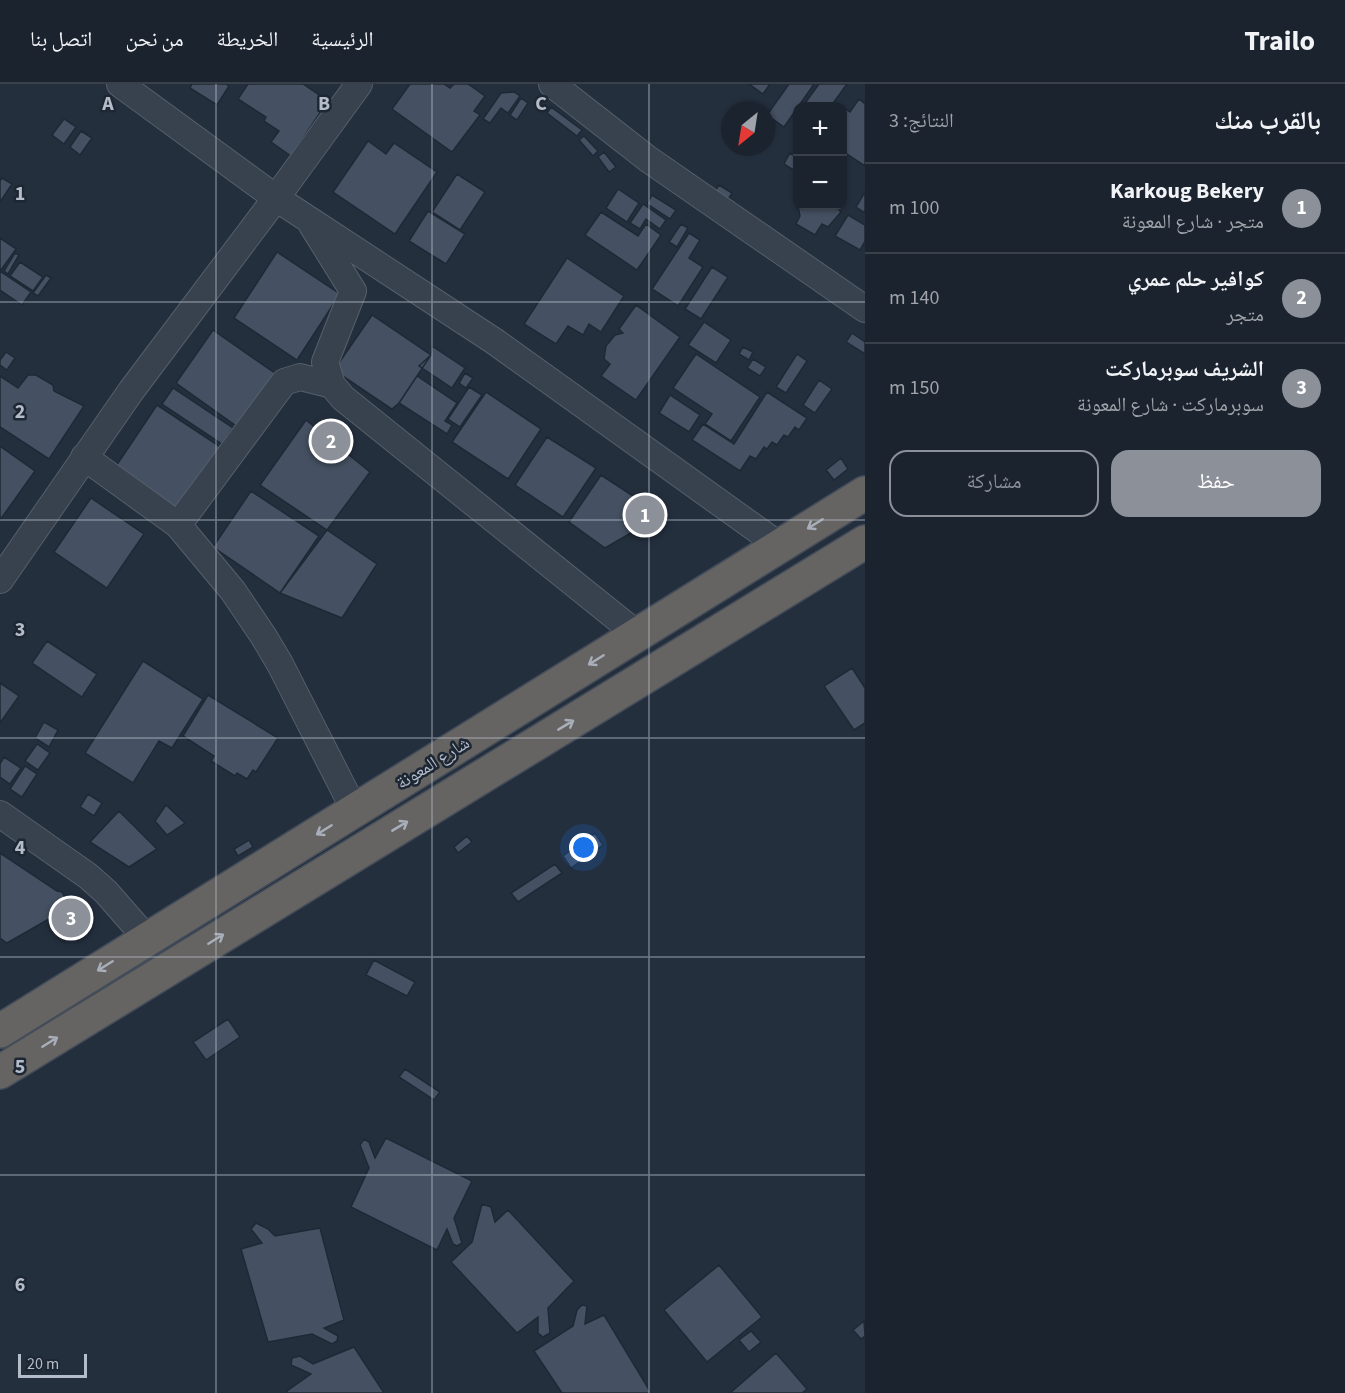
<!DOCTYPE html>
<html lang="ar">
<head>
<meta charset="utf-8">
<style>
	:root { --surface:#1b232e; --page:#282f3a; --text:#f1f3f6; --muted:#a0a4aa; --line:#39404a; --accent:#8c9099 }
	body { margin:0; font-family:"Source Sans 3","Noto Naskh Arabic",sans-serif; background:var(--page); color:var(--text); direction:rtl }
	.controls { position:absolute; right:18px; top:18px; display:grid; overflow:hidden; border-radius:12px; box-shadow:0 2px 4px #0004 }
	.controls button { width:54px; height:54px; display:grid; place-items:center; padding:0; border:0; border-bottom:2px solid var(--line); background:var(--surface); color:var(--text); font:30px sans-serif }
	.compass { position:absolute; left:721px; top:18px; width:54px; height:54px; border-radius:50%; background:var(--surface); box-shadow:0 2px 4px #0004; rotate:210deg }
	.scale { position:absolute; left:18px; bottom:15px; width:69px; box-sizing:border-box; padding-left:6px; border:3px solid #b4bcc9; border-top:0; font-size:16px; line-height:21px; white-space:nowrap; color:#b4bcc9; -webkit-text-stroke:4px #1d2633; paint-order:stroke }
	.you { position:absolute; left:584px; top:764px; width:21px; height:21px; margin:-15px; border:4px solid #fff; border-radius:50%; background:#1a73e8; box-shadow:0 0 0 9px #1a73e833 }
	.badge { display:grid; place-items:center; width:39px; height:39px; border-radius:50%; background:var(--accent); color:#fff; font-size:20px; font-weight:700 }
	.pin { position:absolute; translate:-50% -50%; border:3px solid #fff; box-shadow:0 2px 6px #0006 }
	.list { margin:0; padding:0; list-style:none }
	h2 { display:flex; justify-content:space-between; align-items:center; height:78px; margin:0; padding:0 24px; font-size:26px }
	h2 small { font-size:20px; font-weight:400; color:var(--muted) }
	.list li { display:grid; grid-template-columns:39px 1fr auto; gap:18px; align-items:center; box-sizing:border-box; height:90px; padding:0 24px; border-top:2px solid var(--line) }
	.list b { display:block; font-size:22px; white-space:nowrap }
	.list p { margin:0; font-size:20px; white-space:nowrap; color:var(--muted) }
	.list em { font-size:20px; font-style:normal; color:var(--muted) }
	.actions { display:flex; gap:12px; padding:18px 24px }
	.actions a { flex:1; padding:14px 0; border:2px solid var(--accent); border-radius:18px; text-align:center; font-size:21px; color:var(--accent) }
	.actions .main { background:var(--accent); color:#fff }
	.map { position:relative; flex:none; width:865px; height:1309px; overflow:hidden; direction:ltr }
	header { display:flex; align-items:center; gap:36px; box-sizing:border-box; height:84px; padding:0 30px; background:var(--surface); border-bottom:2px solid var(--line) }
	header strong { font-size:28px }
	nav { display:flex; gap:33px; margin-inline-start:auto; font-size:21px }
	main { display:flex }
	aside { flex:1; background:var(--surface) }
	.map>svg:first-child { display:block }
</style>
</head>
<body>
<header>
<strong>Trailo</strong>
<nav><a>الرئيسية</a><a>الخريطة</a><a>من نحن</a><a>اتصل بنا</a></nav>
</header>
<main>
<aside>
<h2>بالقرب منك<small>النتائج: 3</small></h2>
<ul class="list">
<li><span class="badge">1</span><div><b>Karkoug Bekery</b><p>متجر · شارع المعونة</p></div><em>100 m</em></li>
<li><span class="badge">2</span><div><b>كوافير حلم عمري</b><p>متجر</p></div><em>140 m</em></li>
<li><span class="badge">3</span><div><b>الشريف سوبرماركت</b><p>سوبرماركت · شارع المعونة</p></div><em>150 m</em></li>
</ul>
<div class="actions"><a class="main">حفظ</a><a>مشاركة</a></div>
</aside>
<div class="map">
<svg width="865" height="1309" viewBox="0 0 865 1309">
	<rect width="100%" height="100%" fill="#242f3e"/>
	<path fill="#455162" stroke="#1f2835" stroke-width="1.5" d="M 192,0 L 226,0 L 229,2 L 217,21 L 190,4 Z
		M 248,0 L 303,0 L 328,17 L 291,72 L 271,58 L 279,47 L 264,37 L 266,33 L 238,15 Z
		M 410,0 L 444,0 L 450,4 L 454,0 L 468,0 L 485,12 L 474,27 L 480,31 L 452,68 L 392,25 Z
		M 749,0 L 770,0 L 763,10 Z
		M 789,0 L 814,0 L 784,43 L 767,31 Z
		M 819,0 L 847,0 L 831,22 L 803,22 Z
		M 514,8 L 520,12 L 508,29 L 501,24 L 490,39 L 483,35 L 501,9 Z
		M 521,14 L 528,19 L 517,36 L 510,31 Z
		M 859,15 L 865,20 L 865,82 L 842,67 L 841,22 L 850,28 Z
		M 551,23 L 582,46 L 577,52 L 547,29 Z
		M 64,35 L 76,43 L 64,60 L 52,51 Z
		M 81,47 L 92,54 L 80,71 L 70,63 Z
		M 584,52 L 598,67 L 593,72 L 579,56 Z
		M 368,57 L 386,70 L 394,59 L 437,88 L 395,150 L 333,108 Z
		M 604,68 L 616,83 L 609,88 L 598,73 Z
		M 790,69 L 798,74 L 798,89 L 784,80 Z
		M 457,90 L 485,108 L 460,146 L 432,128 Z
		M 2,94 L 12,100 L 0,118 L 0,97 Z
		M 719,101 L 732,109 L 725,121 L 711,113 Z
		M 618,105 L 639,119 L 627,138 L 606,124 Z
		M 865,108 L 865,129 L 856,123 Z
		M 652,111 L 676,126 L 670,135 L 647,120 Z
		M 643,120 L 666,136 L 660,145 L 646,135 L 640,145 L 630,139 Z
		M 798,122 L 840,122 L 838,125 L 841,128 L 828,143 L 822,140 L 815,151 L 796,140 L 800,132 Z
		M 428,127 L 465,150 L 446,180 L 409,157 Z
		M 601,128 L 638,152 L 646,140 L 661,151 L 637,186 L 585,151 Z
		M 848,131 L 865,141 L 865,157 L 860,166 L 835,152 Z
		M 681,140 L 688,144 L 677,163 L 669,158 Z
		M 689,149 L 700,156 L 689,174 L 703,183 L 678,222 L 652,205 Z
		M 0,154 L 16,165 L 1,186 L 0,185 Z
		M 277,168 L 340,210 L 297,276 L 234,234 Z
		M 15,169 L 19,171 L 8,190 L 4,187 Z
		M 567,174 L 624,212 L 601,248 L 589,240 L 583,251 L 568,242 L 556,260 L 524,240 Z
		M 20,178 L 43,193 L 33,207 L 10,192 Z
		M 712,183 L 728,193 L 701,235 L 685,225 Z
		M 0,187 L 31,208 L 22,221 L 0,206 Z
		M 46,191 L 51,194 L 38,212 L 33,209 Z
		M 636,221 L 680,253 L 636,316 L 601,292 L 610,280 L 604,275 L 606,262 L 615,251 L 623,249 L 619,245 Z
		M 372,231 L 431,271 L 399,319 L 392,325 L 334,286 Z
		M 704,238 L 731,256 L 716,279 L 688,261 Z
		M 213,246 L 279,292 L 242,346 L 176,299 Z
		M 852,249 L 865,258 L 865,270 L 846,258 Z
		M 432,262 L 465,284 L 452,304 L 419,282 L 431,271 Z
		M 743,263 L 753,268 L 749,276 L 739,270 Z
		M 6,268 L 15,274 L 7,286 L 0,281 L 0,276 Z
		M 696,270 L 760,313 L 731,357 L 705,340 L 712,330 L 673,304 Z
		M 797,270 L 807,277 L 786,309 L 776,303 Z
		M 753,275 L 766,283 L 760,292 L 747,284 Z
		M 465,289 L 473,294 L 466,304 L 459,299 Z
		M 28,291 L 36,291 L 53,301 L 54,307 L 84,322 L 49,375 L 0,343 L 0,292 L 18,304 Z
		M 417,292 L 457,319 L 445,337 L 452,341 L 447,350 L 399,319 Z
		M 819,296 L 832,305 L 815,329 L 803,321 Z
		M 469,303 L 482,311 L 460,343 L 448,335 Z
		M 173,304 L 233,344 L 222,360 L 162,320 Z
		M 486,308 L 541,345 L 508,395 L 452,358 Z
		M 767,308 L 807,334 L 799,346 L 795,343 L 788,353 L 784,351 L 777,361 L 772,358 L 767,365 L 764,363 L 756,375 L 750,372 L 740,387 L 692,356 L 703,340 L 734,360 Z
		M 670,311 L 700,331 L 689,348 L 659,329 Z
		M 157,321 L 222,364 L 177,432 L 112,388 Z
		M 306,336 L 370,388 L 327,446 L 260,401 Z
		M 547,353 L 596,384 L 563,433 L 515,401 Z
		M 0,362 L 35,387 L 0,436 Z
		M 841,374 L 848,385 L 834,396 L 826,386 Z
		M 601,391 L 662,431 L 605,464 L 569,438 Z
		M 251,407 L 319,452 L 280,509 L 213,463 Z
		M 91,414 L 144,450 L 107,504 L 54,468 Z
		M 327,446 L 377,480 L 342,534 L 280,509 Z
		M 47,557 L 97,590 L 82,613 L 32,579 Z
		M 143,577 L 203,615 L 172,664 L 159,657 L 133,699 L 85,669 Z
		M 852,584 L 865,604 L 865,639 L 854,646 L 824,602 Z
		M 0,599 L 19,612 L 0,639 Z
		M 208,611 L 278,654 L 256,688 L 253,686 L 247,695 L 237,689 L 235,692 L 211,677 L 214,672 L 183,652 Z
		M 44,638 L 58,646 L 49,663 L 35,654 Z
		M 37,660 L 50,669 L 38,686 L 25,677 Z
		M 4,673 L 21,684 L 10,700 L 0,693 L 0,680 Z
		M 25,682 L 37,690 L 22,713 L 10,705 Z
		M 88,710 L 102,719 L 94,732 L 80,723 Z
		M 166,721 L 185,739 L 167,751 L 155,737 Z
		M 119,727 L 157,765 L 129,783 L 90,758 Z
		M 595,749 L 603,761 L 571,784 L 563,772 Z
		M 467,752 L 472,758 L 458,769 L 454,763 Z
		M 249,756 L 253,763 L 238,772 L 234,765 Z
		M 0,769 L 57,807 L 62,808 L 70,823 L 7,859 L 0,854 Z
		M 555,780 L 562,789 L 518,818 L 511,809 Z
		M 374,876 L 415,898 L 407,912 L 366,891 Z
		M 228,935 L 240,953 L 206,976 L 193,958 Z
		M 405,985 L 440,1008 L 434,1016 L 399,993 Z
		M 386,1054 L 472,1097 L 454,1134 L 462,1159 L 457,1162 L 453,1160 L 447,1145 L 437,1166 L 351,1123 L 369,1084 L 360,1061 L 364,1055 L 369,1058 L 375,1074 Z
		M 482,1120 L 491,1123 L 495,1138 L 508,1126 L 574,1197 L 548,1224 L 550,1249 L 543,1253 L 538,1249 L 538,1233 L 517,1249 L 451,1178 L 472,1158 Z
		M 256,1139 L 268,1145 L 275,1152 L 320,1144 L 344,1236 L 324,1244 L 338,1252 L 337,1257 L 332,1260 L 312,1250 L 268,1258 L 241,1165 L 262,1159 L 251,1145 Z
		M 719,1181 L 762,1233 L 707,1278 L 664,1226 Z
		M 582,1221 L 587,1222 L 585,1240 L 604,1231 L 651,1309 L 562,1309 L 534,1267 L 573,1242 L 577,1226 Z
		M 864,1237 L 865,1252 L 861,1255 L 853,1246 Z
		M 751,1247 L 761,1258 L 749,1268 L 739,1256 Z
		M 354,1263 L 384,1309 L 288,1309 L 287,1307 L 311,1290 L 291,1281 L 292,1274 L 300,1272 L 313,1280 Z
		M 776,1269 L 807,1305 L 802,1309 L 730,1309 Z"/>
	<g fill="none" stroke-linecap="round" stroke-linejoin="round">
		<defs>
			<path id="minor" d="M 359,0 L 276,114 L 494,257 L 780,462
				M 552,0 L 648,75 L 865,225
				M 312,141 L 353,207 L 325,278 L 332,301 L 343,314 L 638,551
				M 84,373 L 178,441 L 233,507 L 264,553 L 280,580 L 355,727
				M 178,441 L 284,298 L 300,293 L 332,301
				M 0,496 L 131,307 L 276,114 L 120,0
				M 0,730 L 88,792 L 106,808 L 148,856"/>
			<path id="trunk" d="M 0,947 L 865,409
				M 0,988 L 865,458"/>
		</defs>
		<use href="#minor" stroke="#565f6c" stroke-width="28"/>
		<use href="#trunk" stroke="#434c59" stroke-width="36"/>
		<use href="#minor" stroke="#38414e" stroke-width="26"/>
		<use href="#trunk" stroke="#656462" stroke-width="33"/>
	</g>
	<defs><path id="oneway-shaft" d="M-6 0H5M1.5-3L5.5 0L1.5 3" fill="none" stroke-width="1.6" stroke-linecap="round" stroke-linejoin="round" transform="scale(1.5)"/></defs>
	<g stroke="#a8afba">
		<use href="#oneway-shaft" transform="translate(815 440) rotate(148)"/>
		<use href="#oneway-shaft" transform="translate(596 576) rotate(148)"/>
		<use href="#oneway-shaft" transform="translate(566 641) rotate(-31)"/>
		<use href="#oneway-shaft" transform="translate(400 742) rotate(-31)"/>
		<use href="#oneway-shaft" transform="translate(324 746) rotate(148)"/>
		<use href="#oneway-shaft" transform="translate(216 855) rotate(-32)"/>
		<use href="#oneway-shaft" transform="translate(105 882) rotate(148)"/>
		<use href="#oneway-shaft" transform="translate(50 958) rotate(-32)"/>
	</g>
	<path fill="none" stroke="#b4bcc9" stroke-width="1.5" stroke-opacity="0.55" d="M 216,0 L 216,1309M 432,0 L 432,1309M 649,0 L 649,1309M 0,218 L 865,218M 0,436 L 865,436M 0,654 L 865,654M 0,873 L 865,873M 0,1091 L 865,1091"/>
	<g text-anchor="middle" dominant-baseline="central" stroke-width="5" stroke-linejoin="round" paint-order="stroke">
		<g font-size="18" fill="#b4bcc9" stroke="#1d2633">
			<text transform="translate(433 679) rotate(-32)">شارع المعونة</text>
		</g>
	</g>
	<g font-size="20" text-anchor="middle" font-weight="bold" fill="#b4bcc9" stroke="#1d2633" stroke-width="5" stroke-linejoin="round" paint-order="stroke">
		<text x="108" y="26">A</text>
		<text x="324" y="26">B</text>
		<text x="541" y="26">C</text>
		<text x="20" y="116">1</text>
		<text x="20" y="334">2</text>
		<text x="20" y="552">3</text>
		<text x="20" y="770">4</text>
		<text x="20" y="989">5</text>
		<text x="20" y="1207">6</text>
	</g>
</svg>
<div class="controls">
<button>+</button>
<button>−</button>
</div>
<svg class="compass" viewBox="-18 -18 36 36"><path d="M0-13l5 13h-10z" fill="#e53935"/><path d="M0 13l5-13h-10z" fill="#a0a4aa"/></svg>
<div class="scale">20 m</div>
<div class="you"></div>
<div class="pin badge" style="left:645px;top:431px">1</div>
<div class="pin badge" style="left:331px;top:357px">2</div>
<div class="pin badge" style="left:71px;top:834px">3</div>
</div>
</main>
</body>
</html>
